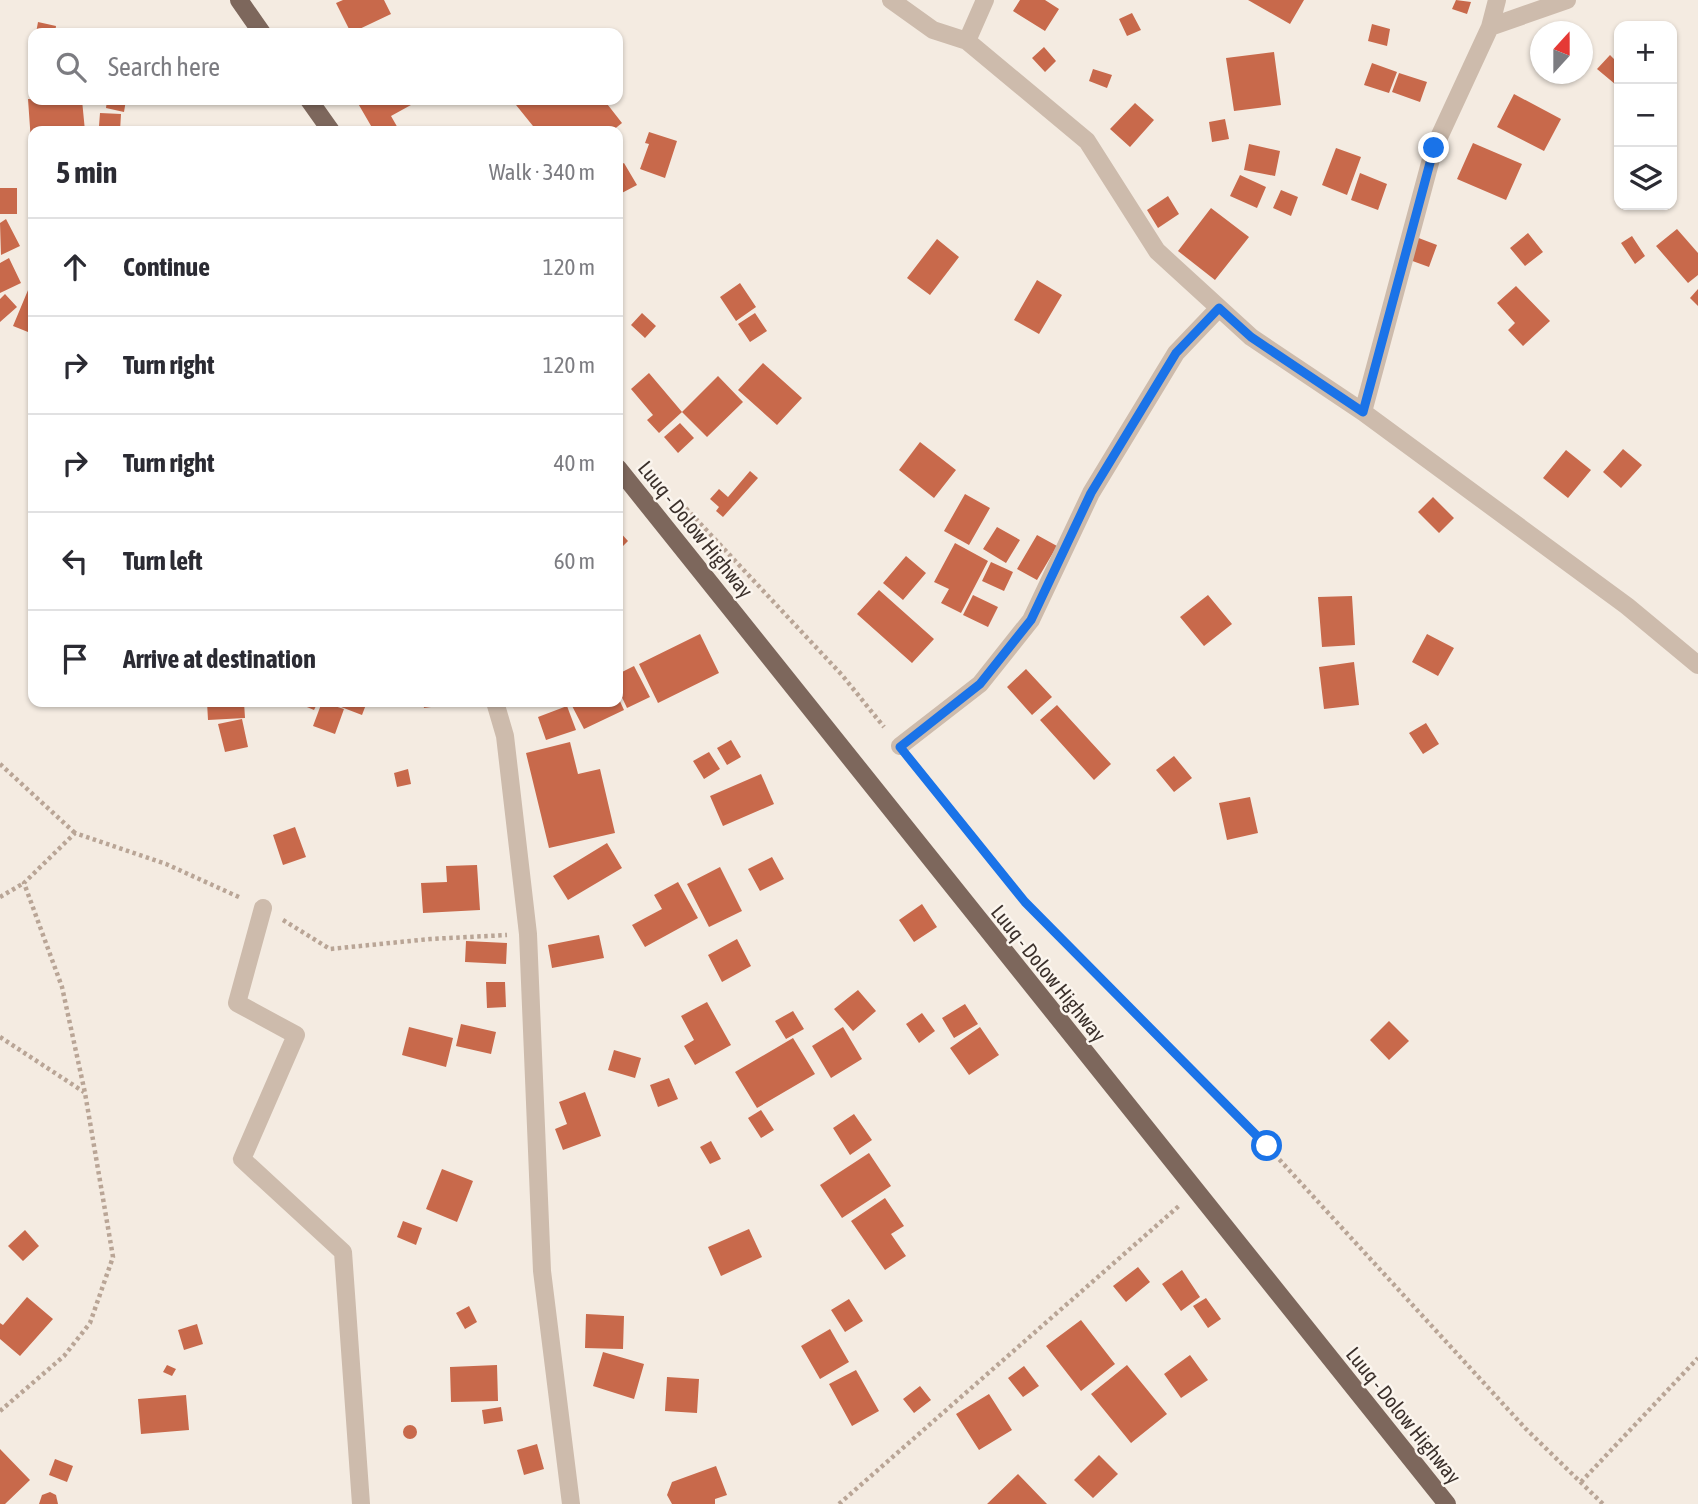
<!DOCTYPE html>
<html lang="en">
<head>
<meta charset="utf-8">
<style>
	:root { --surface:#fff; --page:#f2f2f3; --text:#2b2b33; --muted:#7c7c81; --line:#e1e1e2 }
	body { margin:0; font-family:"Asap Condensed",sans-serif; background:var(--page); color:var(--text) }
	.controls { position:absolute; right:21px; top:21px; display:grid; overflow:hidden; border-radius:14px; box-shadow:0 2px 5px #0004 }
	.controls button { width:63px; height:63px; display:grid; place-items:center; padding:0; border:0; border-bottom:2px solid var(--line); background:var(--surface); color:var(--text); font:35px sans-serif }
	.compass { position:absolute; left:1530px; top:21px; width:63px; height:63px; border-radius:50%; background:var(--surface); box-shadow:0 2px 5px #0004; rotate:21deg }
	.stop { position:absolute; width:21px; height:21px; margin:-16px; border:5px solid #1a73e8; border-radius:50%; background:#fff }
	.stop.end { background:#1a73e8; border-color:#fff; box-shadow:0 2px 7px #0008 }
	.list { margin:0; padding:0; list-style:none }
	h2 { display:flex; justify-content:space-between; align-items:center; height:91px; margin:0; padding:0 28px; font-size:30px }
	h2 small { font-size:23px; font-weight:400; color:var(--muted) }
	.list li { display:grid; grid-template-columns:46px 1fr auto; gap:21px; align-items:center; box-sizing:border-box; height:98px; padding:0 28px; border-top:2px solid var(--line) }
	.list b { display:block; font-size:26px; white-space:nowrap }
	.list em { font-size:23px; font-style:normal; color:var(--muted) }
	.icon { flex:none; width:38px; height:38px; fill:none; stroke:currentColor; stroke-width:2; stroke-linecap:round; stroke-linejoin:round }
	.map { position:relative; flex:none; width:1698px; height:1504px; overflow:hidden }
	.search { position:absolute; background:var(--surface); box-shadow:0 2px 5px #0004; left:28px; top:28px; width:595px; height:77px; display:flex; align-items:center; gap:18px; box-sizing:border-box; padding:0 24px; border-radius:14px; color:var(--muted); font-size:26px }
	.panel { position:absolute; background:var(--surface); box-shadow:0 2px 5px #0004; left:28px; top:126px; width:595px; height:581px; border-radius:14px }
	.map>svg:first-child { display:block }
</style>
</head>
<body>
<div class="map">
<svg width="1698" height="1504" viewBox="0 0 1698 1504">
	<rect width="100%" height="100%" fill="#f4ebe1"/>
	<path fill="#c8694b" d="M 343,0 L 384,0 L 391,14 L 351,33 L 336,3 Z
		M 1020,0 L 1045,0 L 1059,9 L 1045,31 L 1013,11 Z
		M 1248,0 L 1304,0 L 1290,24 Z
		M 1456,0 L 1471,2 L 1467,14 L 1452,9 Z
		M 1132,13 L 1141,30 L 1127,36 L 1119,19 Z
		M 38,22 L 56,26 L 55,33 L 36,33 Z
		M 1372,24 L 1390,29 L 1387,46 L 1368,41 Z
		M 1044,47 L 1056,61 L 1045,72 L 1032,58 Z
		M 1274,52 L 1281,105 L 1234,111 L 1226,58 Z
		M 1610,55 L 1619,64 L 1619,79 L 1615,84 L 1597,69 Z
		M 1372,63 L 1397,72 L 1389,93 L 1364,85 Z
		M 1093,69 L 1112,75 L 1107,88 L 1089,81 Z
		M 1399,73 L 1427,82 L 1420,102 L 1392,92 Z
		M 1514,94 L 1561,119 L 1544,151 L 1497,127 Z
		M 28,99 L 82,100 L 85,131 L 33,131 L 33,141 L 31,142 Z
		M 107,100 L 126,100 L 124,112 L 106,108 Z
		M 356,100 L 420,100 L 391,116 L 399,130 L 397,131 L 374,131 Z
		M 512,100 L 604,100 L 622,123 L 612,131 L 537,131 Z
		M 1135,103 L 1154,120 L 1130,147 L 1110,129 Z
		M 100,113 L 121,114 L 120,131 L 91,131 L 92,126 L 99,126 Z
		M 1225,119 L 1229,139 L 1212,142 L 1209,122 Z
		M 649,132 L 677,141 L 665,178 L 640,169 L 649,144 L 645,143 Z
		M 1473,143 L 1522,164 L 1506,200 L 1457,179 Z
		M 1249,144 L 1280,151 L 1275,176 L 1244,170 Z
		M 1336,148 L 1361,157 L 1347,195 L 1322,185 Z
		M 624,163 L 637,185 L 618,195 L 618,166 Z
		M 1360,173 L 1387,184 L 1378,210 L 1351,200 Z
		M 1240,175 L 1266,187 L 1257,208 L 1230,196 Z
		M 0,188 L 17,188 L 17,214 L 0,214 Z
		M 1281,190 L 1298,197 L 1291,216 L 1273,208 Z
		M 1168,196 L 1179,214 L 1158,228 L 1147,210 Z
		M 1211,208 L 1249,237 L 1215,280 L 1178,251 Z
		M 6,219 L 20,246 L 1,255 L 0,223 Z
		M 1677,229 L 1698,253 L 1698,275 L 1688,283 L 1656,246 Z
		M 1528,233 L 1543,252 L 1525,266 L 1510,248 Z
		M 1632,236 L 1645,256 L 1635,264 L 1621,243 Z
		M 1416,237 L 1437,245 L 1429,267 L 1407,259 Z
		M 937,239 L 959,257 L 930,295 L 907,278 Z
		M 9,258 L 21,283 L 0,293 L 0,263 Z
		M 1037,280 L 1062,295 L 1039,334 L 1014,320 Z
		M 31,283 L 33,284 L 33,334 L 13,326 Z
		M 740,283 L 756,307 L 736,321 L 720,297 Z
		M 1516,286 L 1550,321 L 1523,346 L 1508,330 L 1515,323 L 1497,303 Z
		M 1698,289 L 1698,306 L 1690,298 Z
		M 5,294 L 17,307 L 0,322 L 0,299 Z
		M 642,313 L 656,326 L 645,338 L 631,325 Z
		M 755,313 L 767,331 L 750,342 L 738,324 Z
		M 763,363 L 802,398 L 777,425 L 738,390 Z
		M 649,373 L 682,412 L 718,376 L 743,402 L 707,437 L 682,412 L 659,433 L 647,420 L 653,415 L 631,389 Z
		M 680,423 L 694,438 L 678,453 L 664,437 Z
		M 920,442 L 956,470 L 934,498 L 899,470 Z
		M 1623,449 L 1642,465 L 1621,488 L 1603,472 Z
		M 1566,450 L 1591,470 L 1568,498 L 1543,478 Z
		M 750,471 L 758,478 L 723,517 L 716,511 L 719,507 L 710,499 L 719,489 L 728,497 Z
		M 965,494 L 990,508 L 969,545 L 944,531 Z
		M 1433,497 L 1454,518 L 1439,533 L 1418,512 Z
		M 997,527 L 1020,540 L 1006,563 L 983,549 Z
		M 618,530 L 628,541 L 618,551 Z
		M 1037,535 L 1057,546 L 1037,580 L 1017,569 Z
		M 955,543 L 988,561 L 961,613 L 941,603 L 949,589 L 934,582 Z
		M 906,556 L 926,573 L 903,600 L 883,583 Z
		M 991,562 L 1013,572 L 1004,591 L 982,581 Z
		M 879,590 L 934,639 L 912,663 L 857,614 Z
		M 973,595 L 998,607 L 988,627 L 963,615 Z
		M 1208,595 L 1232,624 L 1204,646 L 1180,617 Z
		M 1352,596 L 1355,645 L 1322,647 L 1318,597 Z
		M 700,634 L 719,673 L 658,703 L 639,664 Z
		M 1427,634 L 1454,648 L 1438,676 L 1412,662 Z
		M 1354,662 L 1359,705 L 1324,709 L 1319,667 Z
		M 634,666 L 650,697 L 627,708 L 618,689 L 618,674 Z
		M 1026,669 L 1052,697 L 1032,715 L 1007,687 Z
		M 618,697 L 624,710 L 584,729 L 570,702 L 618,702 Z
		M 207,702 L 244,702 L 245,718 L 208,720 Z
		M 295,702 L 318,702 L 314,710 Z
		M 322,702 L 344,709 L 335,734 L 313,726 Z
		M 328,702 L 367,702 L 362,715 Z
		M 423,702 L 459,702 L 459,703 L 424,708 Z
		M 1057,705 L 1111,764 L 1094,780 L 1040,720 Z
		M 567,706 L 576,730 L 546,740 L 538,717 Z
		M 242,719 L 248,747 L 225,752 L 218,724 Z
		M 1426,723 L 1439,744 L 1423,754 L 1409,733 Z
		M 731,740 L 741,757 L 727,765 L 717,748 Z
		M 570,742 L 578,774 L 600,769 L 615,833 L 549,848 L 526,753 Z
		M 709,752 L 720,769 L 704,779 L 693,761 Z
		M 1174,756 L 1192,778 L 1174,792 L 1156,770 Z
		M 408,769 L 411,784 L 397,787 L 394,773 Z
		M 761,774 L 774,804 L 723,826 L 710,796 Z
		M 1250,797 L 1258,833 L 1227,840 L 1219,803 Z
		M 295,827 L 306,857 L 283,865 L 273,835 Z
		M 607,843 L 622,868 L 568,900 L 553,876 Z
		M 772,857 L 784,879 L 760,891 L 748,869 Z
		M 477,865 L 480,910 L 423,913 L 421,883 L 447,882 L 446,866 Z
		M 720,867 L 742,911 L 709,927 L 687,884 Z
		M 678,882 L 698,918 L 645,947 L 632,925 L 662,909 L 654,895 Z
		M 922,904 L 937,927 L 914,942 L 899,920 Z
		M 599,935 L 604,958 L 552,968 L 548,945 Z
		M 737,939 L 751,966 L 722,982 L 708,955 Z
		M 466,941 L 507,943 L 506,964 L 465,962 Z
		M 486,982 L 505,982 L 506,1007 L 487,1008 Z
		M 858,990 L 876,1011 L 853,1031 L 834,1009 Z
		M 707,1002 L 731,1045 L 695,1065 L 684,1046 L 694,1040 L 681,1016 Z
		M 965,1004 L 978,1024 L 954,1038 L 942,1018 Z
		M 793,1011 L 804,1029 L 786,1039 L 775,1021 Z
		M 922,1013 L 935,1031 L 919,1043 L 906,1024 Z
		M 1389,1021 L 1409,1041 L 1389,1060 L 1370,1040 Z
		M 461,1024 L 496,1032 L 491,1054 L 456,1046 Z
		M 409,1027 L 453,1038 L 446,1067 L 402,1055 Z
		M 843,1027 L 862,1059 L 831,1078 L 812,1046 Z
		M 980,1027 L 999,1055 L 969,1075 L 950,1048 Z
		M 793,1038 L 815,1074 L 757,1108 L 735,1072 Z
		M 614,1050 L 641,1058 L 635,1078 L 608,1070 Z
		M 669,1078 L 678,1099 L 658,1107 L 650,1085 Z
		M 585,1092 L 601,1136 L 563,1150 L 555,1129 L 567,1124 L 559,1102 Z
		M 761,1110 L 774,1130 L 761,1138 L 748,1118 Z
		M 854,1114 L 872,1140 L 850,1155 L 833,1128 Z
		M 711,1141 L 721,1159 L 710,1164 L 700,1147 Z
		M 869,1153 L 891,1186 L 842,1218 L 820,1185 Z
		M 442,1169 L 473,1181 L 457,1222 L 426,1209 Z
		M 885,1198 L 904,1226 L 891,1234 L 906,1256 L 885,1270 L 851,1221 Z
		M 403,1221 L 422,1228 L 416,1245 L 397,1237 Z
		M 749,1229 L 762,1257 L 721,1276 L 708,1247 Z
		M 25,1230 L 39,1246 L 23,1261 L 8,1246 Z
		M 1138,1267 L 1150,1282 L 1126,1302 L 1113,1286 Z
		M 1182,1270 L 1200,1297 L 1181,1311 L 1162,1284 Z
		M 27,1297 L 53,1319 L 20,1356 L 0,1339 L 0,1323 L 3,1325 Z
		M 1206,1298 L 1221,1319 L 1208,1328 L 1193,1306 Z
		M 849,1299 L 863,1321 L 845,1332 L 831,1310 Z
		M 469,1306 L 477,1322 L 465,1329 L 456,1313 Z
		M 586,1314 L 624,1316 L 623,1349 L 585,1348 Z
		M 1081,1320 L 1115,1364 L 1081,1391 L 1046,1346 Z
		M 197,1324 L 203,1344 L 184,1350 L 178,1330 Z
		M 830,1329 L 849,1362 L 820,1379 L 801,1346 Z
		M 603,1352 L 644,1364 L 634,1399 L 593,1386 Z
		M 1190,1355 L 1208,1380 L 1181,1398 L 1164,1374 Z
		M 167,1365 L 176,1369 L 172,1376 L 163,1372 Z
		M 497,1365 L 498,1401 L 451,1402 L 450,1367 Z
		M 1127,1365 L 1167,1414 L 1131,1443 L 1091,1394 Z
		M 1024,1366 L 1039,1386 L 1023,1397 L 1008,1378 Z
		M 856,1370 L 879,1411 L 852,1426 L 829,1384 Z
		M 667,1377 L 699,1379 L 697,1413 L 665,1411 Z
		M 920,1386 L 931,1400 L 914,1413 L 903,1399 Z
		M 989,1394 L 1012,1430 L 979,1450 L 956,1414 Z
		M 186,1395 L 189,1430 L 141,1434 L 138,1399 Z
		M 501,1407 L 503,1421 L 484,1424 L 482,1410 Z
		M403 1432a7 7 0 1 1 14 0a7 7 0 1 1-14 0Z
		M 537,1444 L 544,1469 L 524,1475 L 517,1450 Z
		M 0,1449 L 30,1480 L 5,1504 L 0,1504 Z
		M 1099,1455 L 1118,1474 L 1093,1498 L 1074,1480 Z
		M 55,1459 L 73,1466 L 67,1482 L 49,1475 Z
		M 716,1466 L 727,1495 L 715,1499 L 715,1504 L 672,1504 L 667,1495 L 672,1482 Z
		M 1018,1474 L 1047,1504 L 987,1504 Z
		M 50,1492 L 56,1495 L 58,1504 L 39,1504 L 42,1495 Z"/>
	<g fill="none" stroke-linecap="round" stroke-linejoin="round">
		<path stroke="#b9a596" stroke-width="4.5" stroke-dasharray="3.5 3.5" stroke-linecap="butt" d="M 681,503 L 842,675 L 884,727
			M 0,764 L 75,833
			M 914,764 L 1025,902 L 1267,1146 L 1526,1429 L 1603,1504
			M 0,897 L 24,883
			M 283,920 L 330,949 L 430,939 L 507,935
			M 0,1037 L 84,1092
			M 0,1411 L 64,1356 L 90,1323 L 113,1257 L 85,1093 L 62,987 L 24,883 L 75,833 L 166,864 L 241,898
			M 1581,1482 L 1698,1358
			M 839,1504 L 1180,1205"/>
		<path stroke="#cdbbac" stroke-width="18" d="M 891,0 L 933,30 L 967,41 L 1087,141 L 1157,251 L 1251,337 L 1363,412 L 1627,606 L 1698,665
			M 1490,27 L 1497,0
			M 967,41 L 985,0
			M 1363,412 L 1434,148 L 1490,27 L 1567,0
			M 495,702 L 505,736 L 528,934 L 542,1271 L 571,1504
			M 900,746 L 980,684 L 1031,620 L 1091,493 L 1176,353 L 1219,308
			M 263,908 L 237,1003 L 296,1035 L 242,1159 L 343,1252 L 361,1504"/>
		<path stroke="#7d675c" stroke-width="18" d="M 239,0 L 262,33
			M 309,100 L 331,131
			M 618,468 L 1447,1504"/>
	</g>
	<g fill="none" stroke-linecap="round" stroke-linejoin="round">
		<path stroke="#1a73e8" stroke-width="9" d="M 1267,1146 L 1025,902 L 900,747 L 980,684 L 1031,620 L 1091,493 L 1176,353 L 1219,308 L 1251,337 L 1363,412 L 1434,148"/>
	</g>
	<g text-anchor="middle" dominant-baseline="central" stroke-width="5" stroke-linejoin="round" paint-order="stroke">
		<g font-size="21" fill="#3b302b" stroke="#fbf5ee">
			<text transform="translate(696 529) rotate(51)">Luuq - Dolow Highway</text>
			<text transform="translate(1049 973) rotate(51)">Luuq - Dolow Highway</text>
			<text transform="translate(1404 1415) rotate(51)">Luuq - Dolow Highway</text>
		</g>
	</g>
</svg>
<div class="controls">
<button>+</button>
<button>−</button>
<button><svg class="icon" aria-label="layers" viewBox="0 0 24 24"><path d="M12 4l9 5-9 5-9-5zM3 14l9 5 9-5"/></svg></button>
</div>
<svg class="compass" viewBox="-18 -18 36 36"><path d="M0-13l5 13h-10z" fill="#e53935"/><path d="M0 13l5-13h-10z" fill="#7c7c81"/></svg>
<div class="stop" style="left:1267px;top:1146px"></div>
<div class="stop end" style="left:1434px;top:148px"></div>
<div class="search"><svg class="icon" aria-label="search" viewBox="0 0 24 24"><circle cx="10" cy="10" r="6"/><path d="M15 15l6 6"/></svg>Search here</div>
<section class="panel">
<h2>5 min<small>Walk · 340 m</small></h2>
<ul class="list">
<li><svg class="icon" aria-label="ahead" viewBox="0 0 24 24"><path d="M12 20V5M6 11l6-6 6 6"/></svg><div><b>Continue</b></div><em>120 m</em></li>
<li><svg class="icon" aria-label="right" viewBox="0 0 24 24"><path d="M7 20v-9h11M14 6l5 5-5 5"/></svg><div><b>Turn right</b></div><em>120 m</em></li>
<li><svg class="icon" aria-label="right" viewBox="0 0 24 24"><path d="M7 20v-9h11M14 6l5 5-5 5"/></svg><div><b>Turn right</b></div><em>40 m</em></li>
<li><svg class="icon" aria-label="left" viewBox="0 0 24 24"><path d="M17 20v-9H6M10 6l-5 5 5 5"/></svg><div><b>Turn left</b></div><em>60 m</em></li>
<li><svg class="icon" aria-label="arrive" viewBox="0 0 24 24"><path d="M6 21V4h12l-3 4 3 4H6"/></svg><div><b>Arrive at destination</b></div></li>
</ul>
</section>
</div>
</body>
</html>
